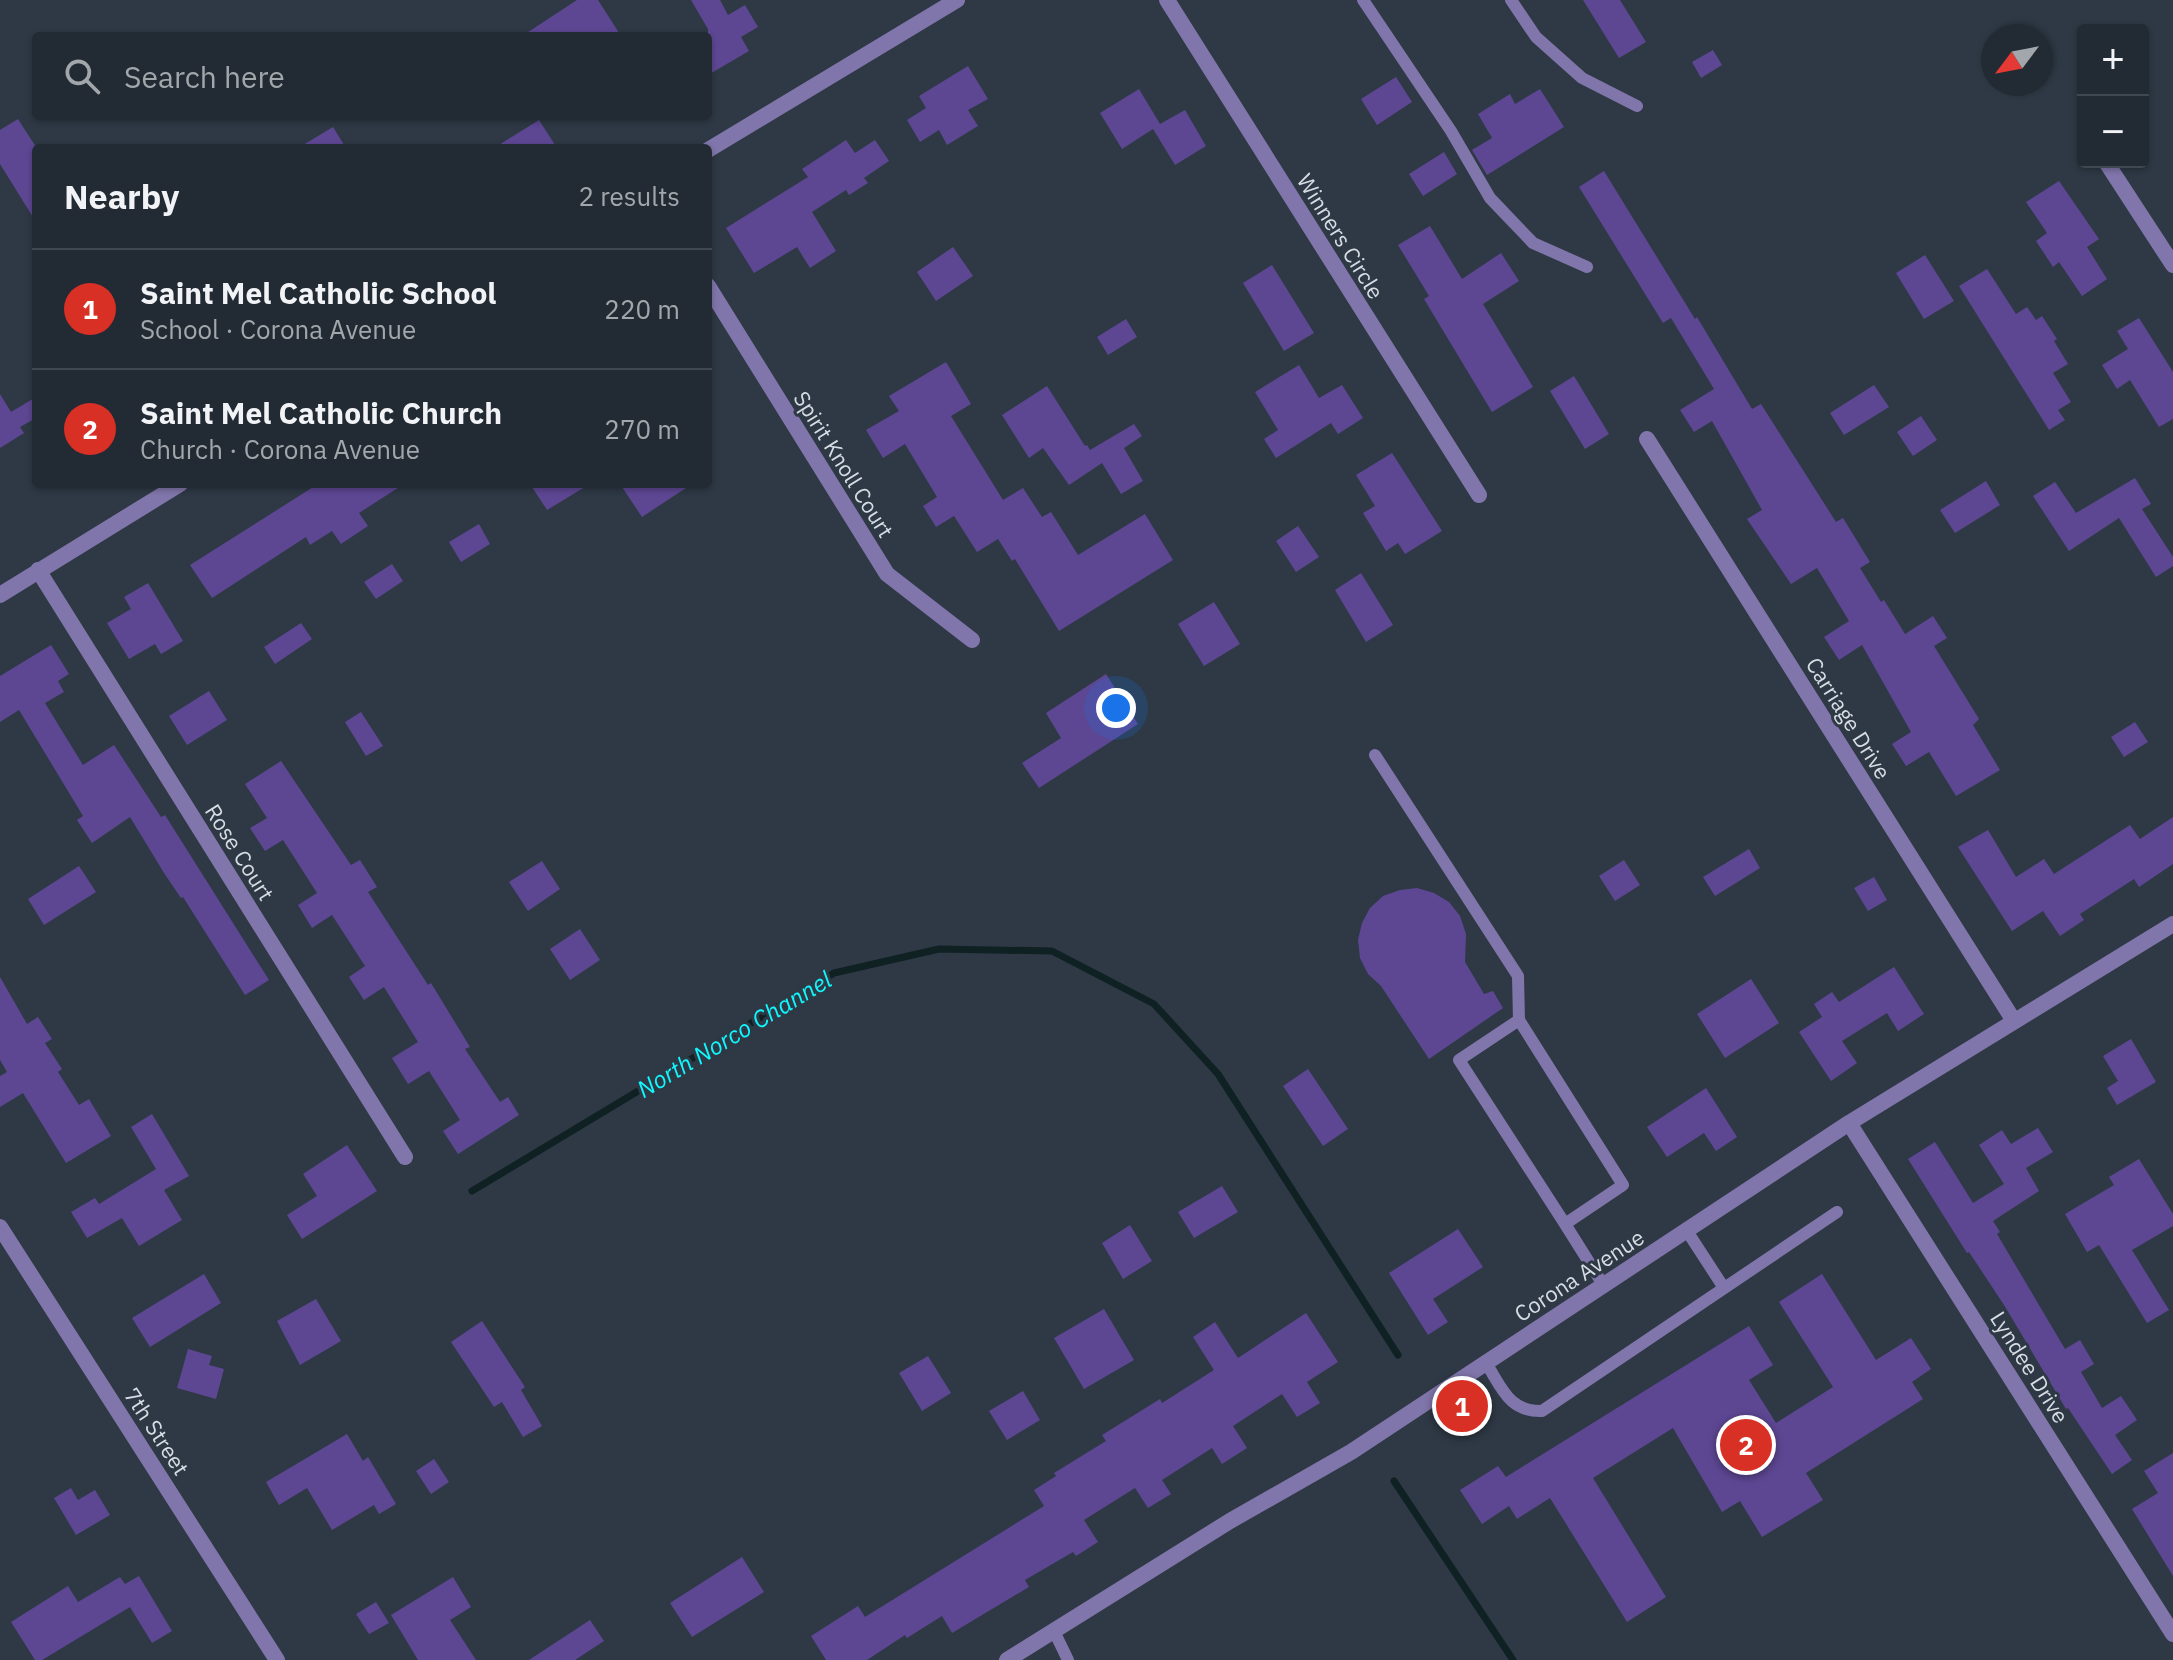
<!DOCTYPE html>
<html lang="en">
<head>
<meta charset="utf-8">
<style>
	:root { --surface:#222b34; --page:#2e3740; --text:#f1f3f6; --muted:#a2a7ac; --line:#3f474f; --accent:#d93025 }
	body { margin:0; font-family:"IBM Plex Sans",sans-serif; background:var(--page); color:var(--text) }
	.controls { position:absolute; right:24px; top:24px; display:grid; overflow:hidden; border-radius:8px; box-shadow:0 2px 6px #0004 }
	.controls button { width:72px; height:72px; display:grid; place-items:center; padding:0; border:0; border-bottom:2px solid var(--line); background:var(--surface); color:var(--text); font:40px sans-serif }
	.compass { position:absolute; left:1981px; top:24px; width:72px; height:72px; border-radius:50%; background:var(--surface); box-shadow:0 2px 6px #0004; rotate:238deg }
	.you { position:absolute; left:1116px; top:708px; width:28px; height:28px; margin:-20px; border:6px solid #fff; border-radius:50%; background:#1a73e8; box-shadow:0 0 0 12px #1a73e833 }
	.badge { display:grid; place-items:center; width:52px; height:52px; border-radius:50%; background:var(--accent); color:#fff; font-size:26px; font-weight:700 }
	.pin { position:absolute; translate:-50% -50%; border:4px solid #fff; box-shadow:0 2px 8px #0006 }
	.list { margin:0; padding:0; list-style:none }
	h2 { display:flex; justify-content:space-between; align-items:center; height:104px; margin:0; padding:0 32px; font-size:34px }
	h2 small { font-size:26px; font-weight:400; color:var(--muted) }
	.list li { display:grid; grid-template-columns:52px 1fr auto; gap:24px; align-items:center; box-sizing:border-box; height:120px; padding:0 32px; border-top:2px solid var(--line) }
	.list b { display:block; font-size:30px; white-space:nowrap }
	.list p { margin:0; font-size:26px; white-space:nowrap; color:var(--muted) }
	.list em { font-size:26px; font-style:normal; color:var(--muted) }
	.icon { flex:none; width:44px; height:44px; fill:none; stroke:currentColor; stroke-width:2; stroke-linecap:round; stroke-linejoin:round }
	.map { position:relative; flex:none; width:2173px; height:1660px; overflow:hidden }
	.search { position:absolute; background:var(--surface); box-shadow:0 2px 6px #0004; left:32px; top:32px; width:680px; height:88px; display:flex; align-items:center; gap:20px; box-sizing:border-box; padding:0 28px; border-radius:8px; color:var(--muted); font-size:30px }
	.panel { position:absolute; background:var(--surface); box-shadow:0 2px 6px #0004; left:32px; top:144px; width:680px; height:344px; border-radius:8px }
	.map>svg:first-child { display:block }
</style>
</head>
<body>
<div class="map">
<svg width="2173" height="1660" viewBox="0 0 2173 1660">
	<rect width="100%" height="100%" fill="#2e3945"/>
	<g fill="none" stroke-linecap="round" stroke-linejoin="round">
		<path stroke="#0f2122" stroke-width="7" d="M 472,1191 L 834,973 L 939,949 L 1052,951 L 1154,1004 L 1218,1074 L 1398,1355
			M 1394,1481 L 1513,1660"/>
	</g>
	<path fill="#5d4793" d="M 577,0 L 598,0 L 621,36 L 522,36 Z
		M 691,0 L 720,0 L 728,15 L 745,5 L 758,27 L 741,37 L 749,51 L 708,75 L 708,29 Z
		M 1583,0 L 1620,0 L 1646,42 L 1619,58 Z
		M 1713,50 L 1722,65 L 1701,78 L 1692,62 Z
		M 968,66 L 988,99 L 968,110 L 978,126 L 947,145 L 939,130 L 920,142 L 907,120 L 926,108 L 919,96 Z
		M 1396,77 L 1412,102 L 1377,125 L 1361,99 Z
		M 1139,89 L 1160,124 L 1185,110 L 1206,146 L 1175,165 L 1153,129 L 1122,149 L 1100,113 Z
		M 1540,89 L 1564,127 L 1487,175 L 1472,150 L 1492,138 L 1478,114 L 1510,94 L 1515,104 Z
		M 18,119 L 36,147 L 36,222 L 0,164 L 0,130 Z
		M 539,120 L 557,148 L 494,148 Z
		M 333,127 L 346,148 L 298,148 Z
		M 846,140 L 855,153 L 875,140 L 889,161 L 864,178 L 868,183 L 849,195 L 846,190 L 812,212 L 836,251 L 810,268 L 797,247 L 754,273 L 726,228 L 808,177 L 802,169 Z
		M 1444,152 L 1457,174 L 1423,196 L 1409,174 Z
		M 1604,171 L 1695,319 L 1697,317 L 1752,409 L 1761,404 L 1836,522 L 1843,518 L 1870,562 L 1860,568 L 1881,602 L 1884,600 L 1905,634 L 1933,616 L 1947,638 L 1934,646 L 1979,719 L 1973,725 L 2000,770 L 1956,796 L 1929,752 L 1906,766 L 1892,744 L 1911,732 L 1862,645 L 1839,660 L 1824,637 L 1849,621 L 1817,568 L 1791,584 L 1747,519 L 1762,510 L 1712,421 L 1694,432 L 1680,410 L 1714,389 L 1671,318 L 1663,323 L 1579,187 Z
		M 2059,181 L 2099,239 L 2087,247 L 2107,279 L 2082,296 L 2059,262 L 2053,267 L 2036,241 L 2047,233 L 2026,202 Z
		M 1430,226 L 1462,279 L 1501,253 L 1519,281 L 1483,304 L 1533,387 L 1492,412 L 1424,299 L 1429,296 L 1398,245 Z
		M 953,247 L 973,276 L 936,301 L 917,272 Z
		M 1925,255 L 1954,301 L 1924,319 L 1896,273 Z
		M 1272,265 L 1314,333 L 1284,351 L 1243,283 Z
		M 1987,269 L 2016,314 L 2027,307 L 2036,320 L 2042,316 L 2057,339 L 2054,341 L 2068,364 L 2053,373 L 2071,402 L 2058,410 L 2065,420 L 2049,430 L 1959,286 Z
		M 2139,318 L 2173,372 L 2173,419 L 2159,427 L 2130,380 L 2117,389 L 2102,365 L 2128,349 L 2117,331 Z
		M 1126,319 L 1137,337 L 1108,355 L 1097,337 Z
		M 946,362 L 971,404 L 951,416 L 1003,500 L 1023,488 L 1042,517 L 1051,512 L 1078,555 L 1145,514 L 1173,560 L 1059,631 L 1015,559 L 1012,561 L 998,539 L 977,552 L 954,516 L 936,527 L 923,506 L 937,497 L 905,444 L 883,458 L 866,430 L 899,411 L 889,396 Z
		M 1299,365 L 1319,398 L 1342,385 L 1363,418 L 1338,434 L 1331,423 L 1276,458 L 1264,439 L 1278,430 L 1255,392 Z
		M 1574,376 L 1609,434 L 1585,449 L 1550,391 Z
		M 1874,385 L 1889,407 L 1844,435 L 1830,413 Z
		M 1047,386 L 1085,446 L 1087,445 L 1090,450 L 1134,424 L 1142,436 L 1124,448 L 1143,481 L 1121,494 L 1102,463 L 1069,485 L 1043,448 L 1029,458 L 1002,415 Z
		M 0,394 L 11,412 L 36,397 L 36,418 L 20,427 L 24,433 L 0,448 Z
		M 1921,416 L 1937,440 L 1913,456 L 1897,432 Z
		M 1392,453 L 1442,531 L 1405,554 L 1398,543 L 1386,551 L 1363,513 L 1375,506 L 1356,475 Z
		M 2135,478 L 2151,504 L 2142,509 L 2173,557 L 2173,566 L 2156,577 L 2119,518 L 2069,551 L 2033,496 L 2055,482 L 2076,513 Z
		M 1986,481 L 2000,505 L 1955,533 L 1940,510 Z
		M 318,484 L 404,484 L 359,513 L 368,526 L 341,544 L 332,531 L 310,545 L 306,537 L 212,598 L 190,565 Z
		M 530,484 L 590,484 L 547,510 Z
		M 620,484 L 692,484 L 642,517 Z
		M 479,524 L 490,544 L 461,562 L 449,542 Z
		M 1298,526 L 1319,557 L 1296,572 L 1276,541 Z
		M 392,564 L 403,581 L 376,599 L 364,582 Z
		M 1361,573 L 1393,625 L 1366,642 L 1335,590 Z
		M 148,583 L 183,641 L 161,654 L 155,644 L 129,659 L 107,623 L 131,609 L 124,597 Z
		M 1214,602 L 1240,644 L 1204,666 L 1178,624 Z
		M 301,623 L 312,639 L 275,664 L 264,647 Z
		M 51,645 L 69,674 L 58,681 L 64,692 L 45,703 L 83,765 L 114,745 L 161,817 L 165,815 L 269,980 L 245,995 L 183,897 L 181,898 L 164,873 L 130,817 L 92,843 L 77,820 L 83,816 L 19,710 L 0,722 L 0,676 Z
		M 1106,674 L 1138,724 L 1039,788 L 1022,763 L 1061,738 L 1046,713 Z
		M 209,691 L 227,720 L 187,745 L 169,716 Z
		M 361,712 L 383,746 L 366,756 L 345,722 Z
		M 2135,722 L 2148,742 L 2124,757 L 2111,737 Z
		M 281,761 L 351,865 L 360,860 L 377,887 L 368,892 L 428,985 L 431,983 L 470,1047 L 465,1049 L 500,1102 L 508,1097 L 519,1115 L 458,1154 L 443,1131 L 460,1120 L 429,1071 L 408,1084 L 392,1058 L 418,1042 L 384,987 L 364,1000 L 349,977 L 365,966 L 332,915 L 312,928 L 298,905 L 317,893 L 283,840 L 265,851 L 250,828 L 267,818 L 245,784 Z
		M 2173,817 L 2173,864 L 2139,887 L 2134,879 L 2080,914 L 2084,920 L 2060,936 L 2043,911 L 2012,931 L 1958,847 L 1988,830 L 2016,877 L 2044,859 L 2054,874 L 2130,825 L 2140,839 Z
		M 1749,849 L 1760,868 L 1715,896 L 1703,877 Z
		M 1624,860 L 1640,885 L 1615,901 L 1599,876 Z
		M 542,861 L 560,889 L 528,911 L 509,882 Z
		M 79,866 L 96,892 L 44,925 L 28,899 Z
		M 1874,877 L 1887,900 L 1868,911 L 1854,888 Z
		M 1417,888 L 1434,893 L 1449,902 L 1460,916 L 1466,934 L 1465,962 L 1484,994 L 1493,991 L 1503,1008 L 1429,1059 L 1381,986 L 1368,974 L 1360,958 L 1358,940 L 1362,923 L 1370,908 L 1383,896 L 1400,890 Z
		M 580,929 L 600,960 L 570,980 L 550,949 Z
		M 1894,967 L 1924,1014 L 1898,1031 L 1887,1013 L 1842,1041 L 1857,1063 L 1831,1081 L 1799,1032 L 1822,1017 L 1814,1004 L 1832,992 L 1839,1002 Z
		M 0,977 L 27,1024 L 38,1017 L 52,1039 L 45,1043 L 62,1069 L 58,1072 L 79,1105 L 89,1099 L 111,1136 L 66,1163 L 23,1093 L 0,1107 L 0,1076 L 7,1072 L 0,1060 Z
		M 1751,979 L 1779,1023 L 1725,1058 L 1697,1014 Z
		M 2131,1039 L 2156,1082 L 2117,1105 L 2107,1088 L 2118,1081 L 2103,1056 Z
		M 1308,1069 L 1348,1129 L 1323,1146 L 1283,1086 Z
		M 1706,1088 L 1737,1137 L 1716,1151 L 1704,1133 L 1667,1157 L 1647,1127 Z
		M 152,1114 L 189,1176 L 164,1190 L 182,1220 L 139,1246 L 122,1218 L 87,1238 L 71,1212 L 95,1198 L 99,1204 L 156,1169 L 131,1127 Z
		M 2038,1128 L 2053,1152 L 2026,1168 L 2039,1191 L 1993,1221 L 2000,1232 L 1997,1234 L 2065,1349 L 2080,1340 L 2094,1364 L 2081,1372 L 2102,1408 L 2121,1396 L 2137,1420 L 2115,1435 L 2132,1460 L 2112,1474 L 2068,1408 L 2066,1409 L 2004,1305 L 1969,1252 L 1967,1253 L 1908,1159 L 1935,1142 L 1973,1203 L 2004,1184 L 1979,1145 L 2002,1130 L 2011,1144 Z
		M 347,1145 L 377,1191 L 302,1239 L 287,1215 L 317,1196 L 303,1174 Z
		M 2139,1159 L 2173,1214 L 2173,1226 L 2132,1250 L 2169,1310 L 2147,1323 L 2099,1245 L 2087,1252 L 2065,1214 L 2114,1185 L 2109,1177 Z
		M 1222,1186 L 1238,1212 L 1194,1238 L 1178,1212 Z
		M 1130,1225 L 1152,1261 L 1123,1279 L 1102,1243 Z
		M 1458,1229 L 1483,1267 L 1433,1299 L 1448,1322 L 1428,1335 L 1389,1273 Z
		M 204,1274 L 221,1303 L 150,1347 L 132,1318 Z
		M 1822,1274 L 1876,1360 L 1911,1338 L 1931,1369 L 1912,1382 L 1923,1399 L 1806,1473 L 1823,1500 L 1762,1537 L 1740,1501 L 1722,1512 L 1673,1428 L 1593,1478 L 1666,1597 L 1627,1622 L 1550,1498 L 1517,1519 L 1509,1506 L 1482,1524 L 1460,1490 L 1498,1466 L 1506,1477 L 1749,1326 L 1773,1365 L 1749,1380 L 1776,1423 L 1833,1387 L 1779,1302 Z
		M 316,1299 L 341,1341 L 300,1365 L 277,1321 Z
		M 1104,1309 L 1134,1360 L 1084,1389 L 1054,1338 Z
		M 1306,1313 L 1338,1362 L 1307,1382 L 1320,1403 L 1297,1417 L 1282,1394 L 1233,1426 L 1247,1448 L 1222,1464 L 1212,1448 L 1162,1480 L 1171,1494 L 1148,1508 L 1135,1488 L 1084,1520 L 1098,1542 L 1076,1556 L 1073,1552 L 1025,1580 L 1029,1587 L 952,1633 L 942,1616 L 907,1638 L 905,1635 L 867,1660 L 826,1660 L 811,1636 L 858,1606 L 865,1617 L 1044,1506 L 1034,1490 L 1056,1476 L 1054,1473 L 1106,1441 L 1102,1435 L 1160,1399 L 1162,1403 L 1214,1370 L 1193,1337 L 1215,1322 L 1238,1358 Z
		M 482,1321 L 525,1387 L 521,1390 L 542,1426 L 523,1437 L 502,1402 L 494,1407 L 451,1342 Z
		M 188,1349 L 212,1356 L 209,1365 L 224,1369 L 216,1399 L 177,1388 Z
		M 928,1356 L 951,1393 L 922,1411 L 899,1373 Z
		M 1023,1391 L 1040,1420 L 1007,1440 L 989,1411 Z
		M 347,1434 L 363,1461 L 368,1457 L 396,1504 L 379,1514 L 374,1505 L 332,1530 L 307,1488 L 279,1505 L 266,1482 Z
		M 2173,1453 L 2173,1576 L 2132,1509 L 2158,1493 L 2144,1471 Z
		M 434,1459 L 449,1482 L 431,1494 L 416,1471 Z
		M 71,1488 L 78,1500 L 95,1490 L 110,1515 L 76,1535 L 54,1498 Z
		M 742,1557 L 764,1592 L 692,1637 L 670,1603 Z
		M 139,1576 L 172,1631 L 152,1643 L 130,1607 L 42,1660 L 35,1660 L 11,1622 L 68,1586 L 78,1602 L 120,1577 L 125,1584 Z
		M 453,1577 L 471,1607 L 450,1620 L 476,1660 L 418,1660 L 391,1615 Z
		M 376,1602 L 389,1623 L 369,1634 L 356,1614 Z
		M 590,1620 L 604,1641 L 575,1660 L 529,1660 Z"/>
	<g fill="none" stroke-linecap="round" stroke-linejoin="round">
		<path stroke="#8176ab" stroke-width="12" d="M 1363,0 L 1451,131 L 1490,198 L 1533,243 L 1587,267
			M 1511,0 L 1536,37 L 1582,78 L 1637,106
			M 1375,755 L 1518,976 L 1519,1020 L 1623,1185 L 1565,1224 L 1604,1286
			M 1519,1020 L 1459,1060 L 1565,1224
			M 1687,1231 L 1724,1288
			M 1486,1363 C 1502,1388 1509,1412 1542,1411 L 1837,1212
			M 1054,1631 L 1068,1660"/>
		<path stroke="#8176ab" stroke-width="16" d="M 1167,0 L 1479,495
			M 708,150 L 957,0
			M 2106,162 L 2173,265
			M 708,286 L 887,574 L 972,640
			M 1647,439 L 2014,1021
			M 38,570 L 405,1157
			M 0,595 L 180,484
			M 1849,1123 L 2173,1634
			M 0,1227 L 277,1660
			M 1007,1660 L 1230,1521 L 1351,1452 L 1849,1123 L 2173,924"/>
	</g>
	<g text-anchor="middle" dominant-baseline="central" stroke-width="6" stroke-linejoin="round" paint-order="stroke">
		<g font-size="22" fill="#d6dde4" stroke="#2e3945">
			<text transform="translate(1341 236) rotate(58)">Winners Circle</text>
			<text transform="translate(844 464) rotate(58)">Spirit Knoll Court</text>
			<text transform="translate(1849 718) rotate(58)">Carriage Drive</text>
			<text transform="translate(240 852) rotate(58)">Rose Court</text>
			<text transform="translate(1579 1275) rotate(-33)">Corona Avenue</text>
			<text transform="translate(2030 1367) rotate(58)">Lyndee Drive</text>
			<text transform="translate(157 1431) rotate(57)">7th Street</text>
		</g>
		<g font-size="24" font-style="italic" fill="#11f7fd" stroke="#2e3945">
			<text transform="translate(734 1034) rotate(-31)">North Norco Channel</text>
		</g>
	</g>
</svg>
<div class="controls">
<button>+</button>
<button>−</button>
</div>
<svg class="compass" viewBox="-18 -18 36 36"><path d="M0-13l5 13h-10z" fill="#e53935"/><path d="M0 13l5-13h-10z" fill="#a2a7ac"/></svg>
<div class="you"></div>
<div class="pin badge" style="left:1462px;top:1406px">1</div>
<div class="pin badge" style="left:1746px;top:1445px">2</div>
<div class="search"><svg class="icon" aria-label="search" viewBox="0 0 24 24"><circle cx="10" cy="10" r="6"/><path d="M15 15l6 6"/></svg>Search here</div>
<section class="panel">
<h2>Nearby<small>2 results</small></h2>
<ul class="list">
<li><span class="badge">1</span><div><b>Saint Mel Catholic School</b><p>School · Corona Avenue</p></div><em>220 m</em></li>
<li><span class="badge">2</span><div><b>Saint Mel Catholic Church</b><p>Church · Corona Avenue</p></div><em>270 m</em></li>
</ul>
</section>
</div>
</body>
</html>
